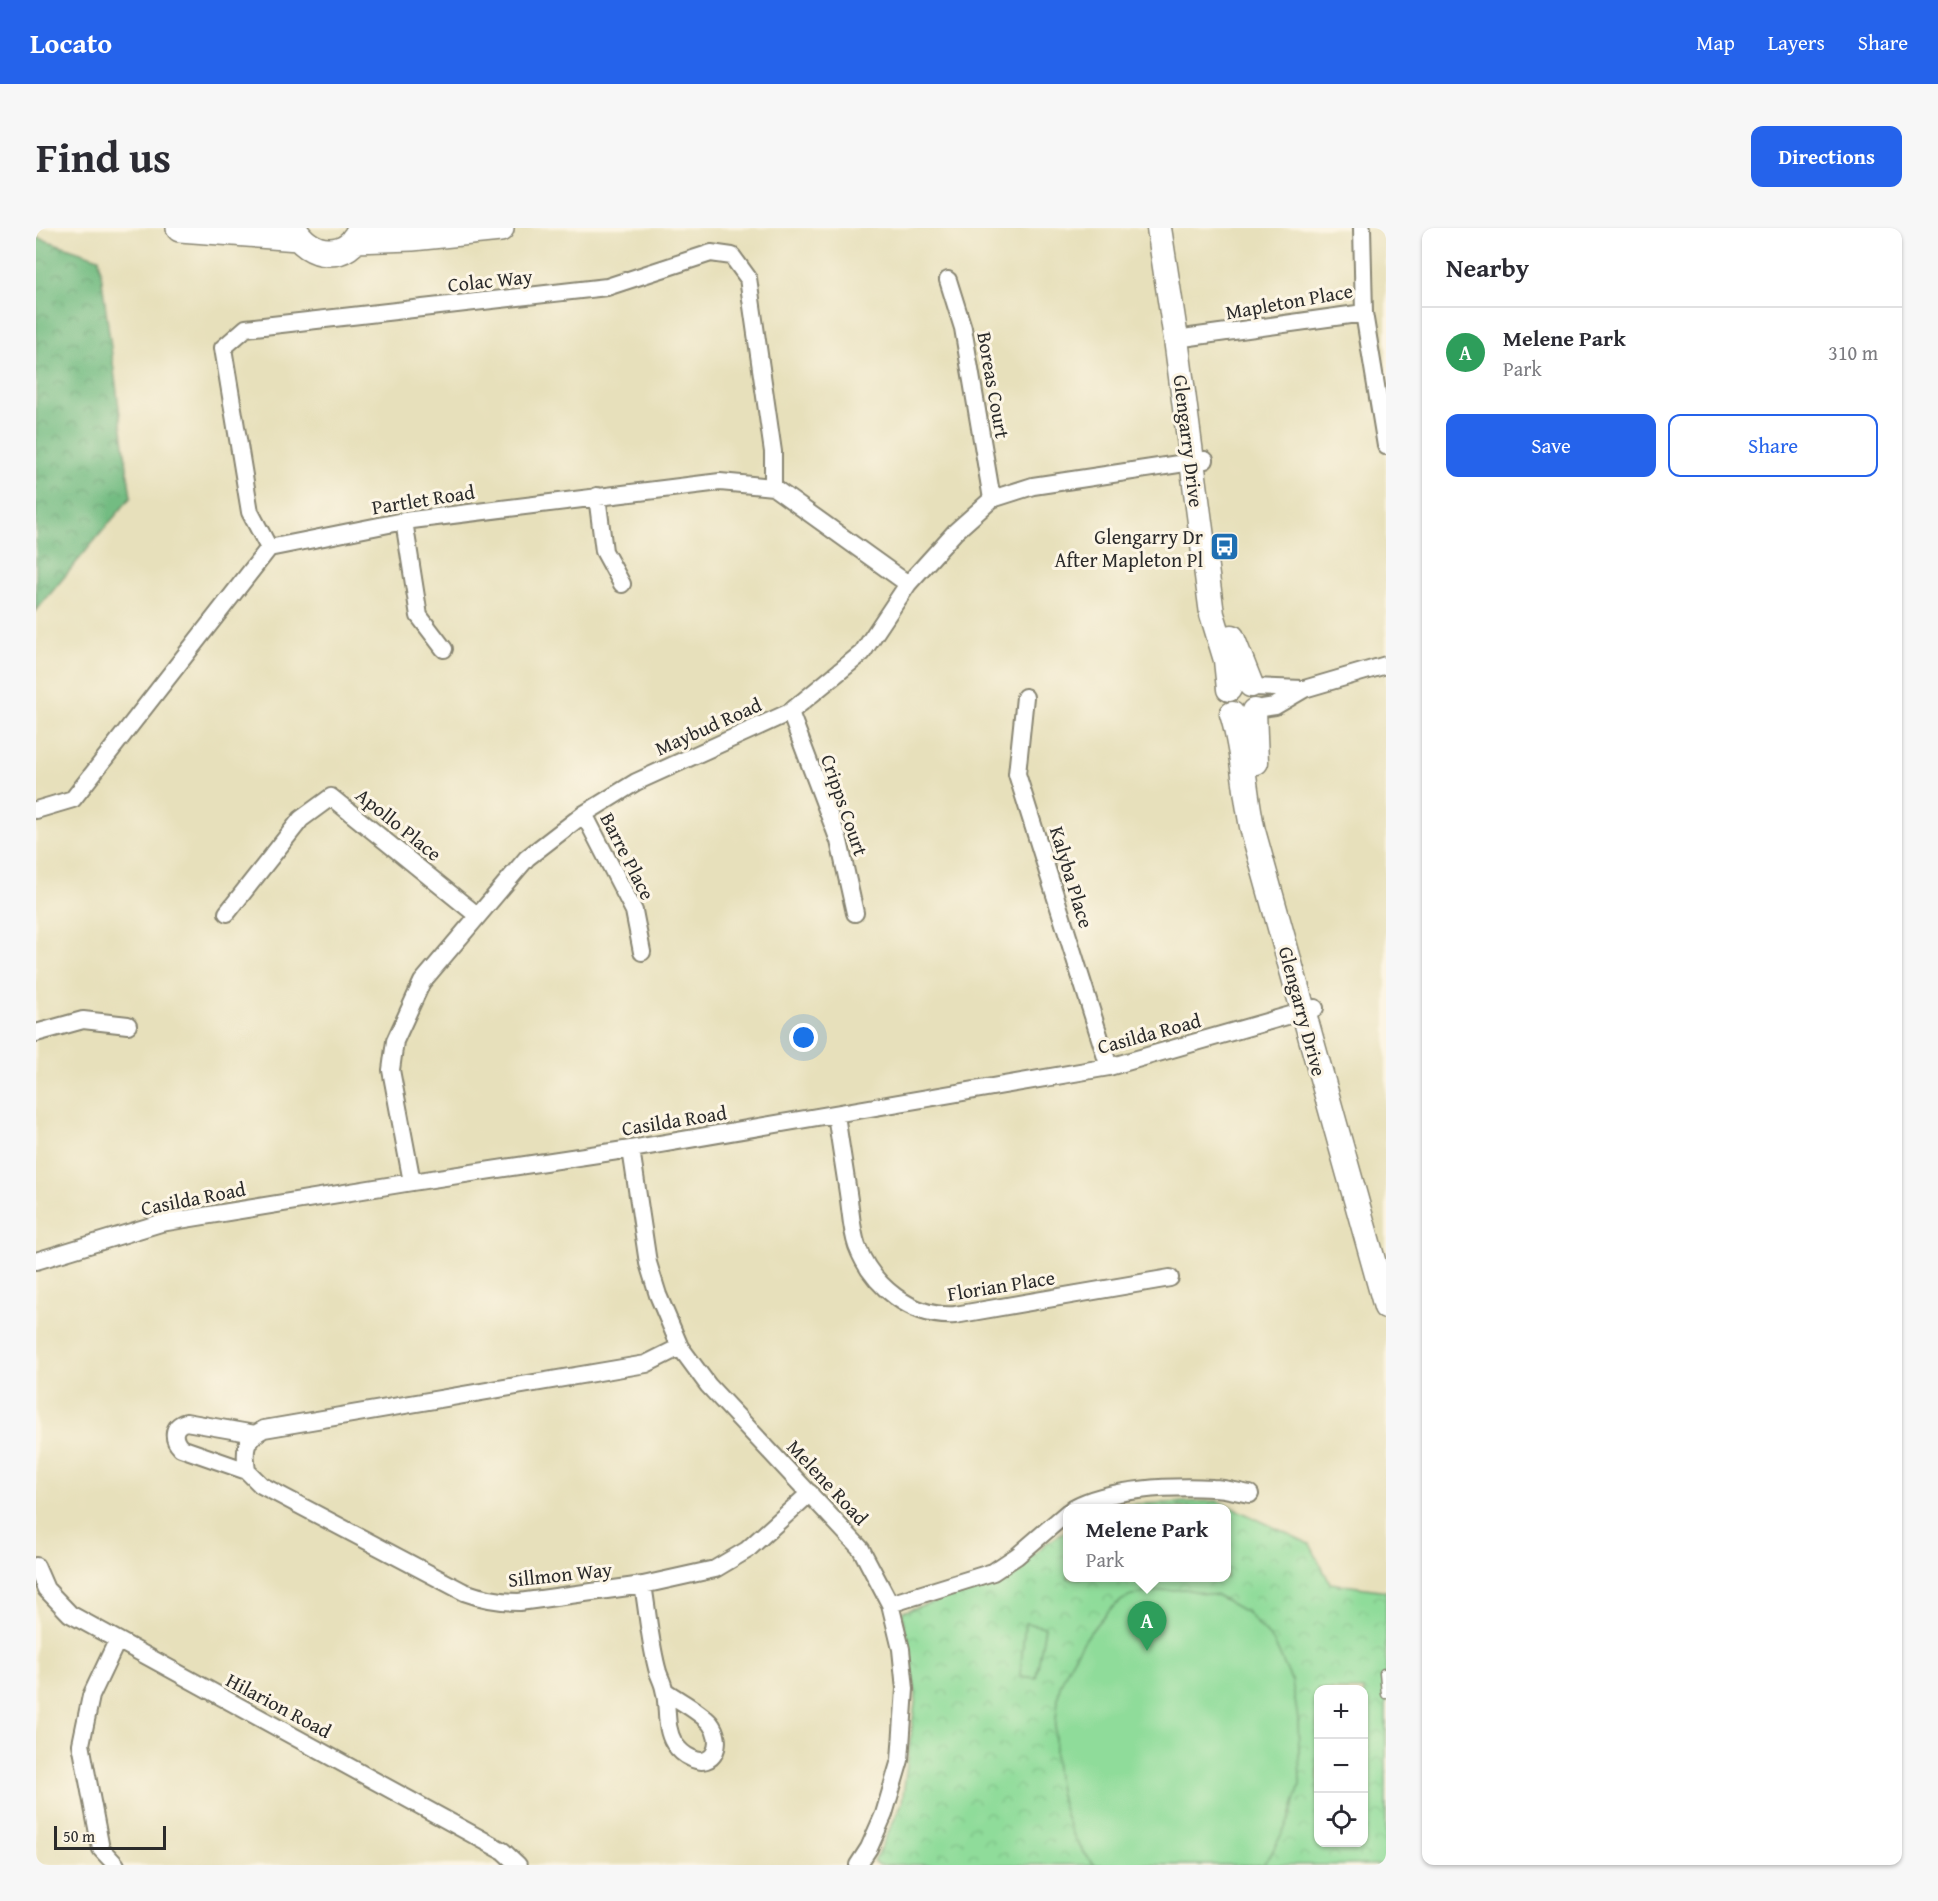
<!DOCTYPE html>
<html lang="en">
<head>
<meta charset="utf-8">
<style>
	:root { --surface:#fff; --page:#f7f7f7; --text:#2b2b33; --muted:#7c7c81; --line:#e1e1e2; --accent:#2563eb }
	body { margin:0; font-family:"Gentium Book Plus",serif; background:var(--page); color:var(--text) }
	.controls { position:absolute; right:18px; bottom:18px; display:grid; overflow:hidden; border-radius:12px; box-shadow:0 2px 4px #0004 }
	.controls button { width:54px; height:54px; display:grid; place-items:center; padding:0; border:0; border-bottom:2px solid var(--line); background:var(--surface); color:var(--text); font:30px sans-serif }
	.scale { position:absolute; left:18px; bottom:15px; width:112px; box-sizing:border-box; padding-left:6px; border:3px solid #2b2b2b; border-top:0; font-size:16px; line-height:21px; white-space:nowrap; color:#2b2b2b; -webkit-text-stroke:4px #fcf5e5; paint-order:stroke }
	.you { position:absolute; left:768px; top:810px; width:21px; height:21px; margin:-15px; border:4px solid #fff; border-radius:50%; background:#1a73e8; box-shadow:0 0 0 9px #1a73e833 }
	.badge { display:grid; place-items:center; width:39px; height:39px; border-radius:50%; background:var(--accent); color:#fff; font-size:20px; font-weight:700 }
	.pin { position:absolute; translate:-50% -50px; filter:drop-shadow(0 2px 3px #0008) }
	.pin::after { content:''; position:absolute; top:32px; width:21px; height:18px; background:inherit; clip-path:polygon(0 0,100% 0,50% 100%) }
	.popup { position:absolute; left:1027px; top:1276px; width:168px; height:78px; box-sizing:border-box; display:grid; place-content:center; border-radius:12px; background:var(--surface); filter:drop-shadow(0 2px 4px #0005); font-size:20px; white-space:nowrap; color:var(--muted) }
	.popup b { font-size:22px; color:var(--text) }
	.popup::after { content:''; position:absolute; left:50%; top:100%; margin-left:-12px; border:12px solid transparent; border-top-color:var(--surface) }
	.list { margin:0; padding:0; list-style:none }
	h2 { display:flex; justify-content:space-between; align-items:center; height:78px; margin:0; padding:0 24px; font-size:26px }
	h2 small { font-size:20px; font-weight:400; color:var(--muted) }
	.list li { display:grid; grid-template-columns:39px 1fr auto; gap:18px; align-items:center; box-sizing:border-box; height:90px; padding:0 24px; border-top:2px solid var(--line) }
	.list b { display:block; font-size:22px; white-space:nowrap }
	.list p { margin:0; font-size:20px; white-space:nowrap; color:var(--muted) }
	.list em { font-size:20px; font-style:normal; color:var(--muted) }
	.actions { display:flex; gap:12px; padding:18px 24px }
	.actions a { flex:1; padding:14px 0; border:2px solid var(--accent); border-radius:12px; text-align:center; font-size:21px; color:var(--accent) }
	.actions .main { background:var(--accent); color:#fff }
	.icon { flex:none; width:33px; height:33px; fill:none; stroke:currentColor; stroke-width:2; stroke-linecap:round; stroke-linejoin:round }
	.map { position:relative; flex:none; width:1350px; height:1637px; overflow:hidden; border-radius:12px }
	header { display:flex; align-items:center; gap:36px; box-sizing:border-box; height:84px; padding:0 30px; background:var(--accent); color:#fff }
	header strong { font-size:28px }
	nav { display:flex; gap:33px; margin-inline-start:auto; font-size:21px }
	.intro { display:flex; align-items:center; justify-content:space-between; box-sizing:border-box; height:144px; padding:0 36px }
	h1 { margin:0; font-size:42px }
	.button { padding:15px 27px; border-radius:12px; background:var(--accent); color:#fff; font-size:21px; font-weight:700 }
	main { display:flex; gap:36px; padding:0 36px }
	aside { flex:1; background:var(--surface); border-radius:12px; box-shadow:0 2px 4px #0004 }
	.map>svg:first-child { display:block }
</style>
</head>
<body>
<header>
<strong>Locato</strong>
<nav><a>Map</a><a>Layers</a><a>Share</a></nav>
</header>
<div class="intro"><h1>Find us</h1><a class="button">Directions</a></div>
<main>
<div class="map">
<svg width="1350" height="1637" viewBox="0 0 1350 1637">
	<defs>
		<pattern id="forest-crowns" width="20" height="18" patternUnits="userSpaceOnUse" patternTransform="scale(1.5)"><rect width="20" height="18" fill="#73bc82"/><path d="M2 6a3 3 0 1 1 6 0M12 15a3 3 0 1 1 6 0" fill="none" stroke="#5f996b"/></pattern>
		<pattern id="park-crowns" width="20" height="18" patternUnits="userSpaceOnUse" patternTransform="scale(1.5)"><rect width="20" height="18" fill="#8fdc9a"/><path d="M2 6a3 3 0 1 1 6 0M12 15a3 3 0 1 1 6 0" fill="none" stroke="#7cbd85"/></pattern>
	</defs>
	<rect width="100%" height="100%" fill="#fcf5e5"/>
	<filter id="ink" filterUnits="userSpaceOnUse"><feTurbulence type="fractalNoise" baseFrequency=".0167" numOctaves="2"/><feDisplacementMap in="SourceGraphic" scale="12" xChannelSelector="R" yChannelSelector="G"/><feConvolveMatrix kernelMatrix="1 2 1 2 8 2 1 2 1" color-interpolation-filters="sRGB"/></filter>
	<filter id="wash" filterUnits="userSpaceOnUse"><feTurbulence type="fractalNoise" baseFrequency=".008" numOctaves="4" result="noise"/><feDisplacementMap in="SourceGraphic" scale="24" xChannelSelector="R" yChannelSelector="G"/><feGaussianBlur stdDeviation="1.35" result="paint"/><feColorMatrix in="noise" values="0 0 0 0 0 0 0 0 0 0 0 0 0 0 0 0 0 1.4 0 .05"/><feComposite in="paint" operator="in"/></filter>
	<g filter="url(#wash)">
		<rect width="100%" height="100%" fill="#e7e0bb"/>
		<path fill="url(#forest-crowns)" stroke="#4f7456" stroke-width="1.5" d="M 0,9 L 63,30 L 95,269 L 0,383 Z"/>
		<path fill="url(#park-crowns)" stroke="#5d8462" stroke-width="1.5" fill-rule="evenodd" d="M 1182,1273 L 1274,1316 L 1294,1355 L 1350,1363 L 1350,1637 L 843,1637 L 838,1634 L 866,1575 L 880,1468 L 866,1384 L 969,1350 L 1012,1314 L 1031,1303 L 1032,1350 L 1190,1350 L 1190,1280 L 1072,1280 L 1077,1277 ZM 1282,1462 L 1328,1462 L 1328,1614 L 1282,1614 Z"/>
		<path fill="#8fdc9a" stroke="#5d8462" stroke-width="1.5" d="M 1148,1361 L 1182,1368 L 1210,1384 L 1238,1414 L 1256,1454 L 1262,1491 L 1264,1557 L 1253,1592 L 1234,1628 L 1226,1637 L 1059,1637 C 1020,1599 1015,1531 1021,1481 C 1022,1474 1022,1465 1024,1458 C 1033,1433 1062,1387 1085,1373 C 1099,1363 1130,1363 1148,1361 Z
			M 989,1395 L 1009,1399 L 1000,1450 L 984,1448 Z"/>
	</g>
	<g filter="url(#ink)">
		<g fill="none" stroke-linecap="round" stroke-linejoin="round">
			<defs>
				<path id="lane" d="M 1348,1445 L 1350,1466"/>
				<path id="street" d="M 912,52 L 927,100 L 956,271
					M 1328,85 L 1350,218
					M 1140,111 L 1328,85 L 1326,0
					M 561,268 L 568,323 L 586,356
					M 368,293 L 383,388 L 408,421
					M 233,320 L 214,284 L 187,120 L 210,100 L 571,59 L 675,25 L 696,28 L 712,50 L 737,224 L 737,259
					M 1217,459 L 1267,461
					M 989,469 L 981,546 L 1073,839
					M 1220,481 L 1239,478 L 1268,461 L 1350,437
					M 754,484 L 803,613 L 819,685
					M 0,582 L 37,571 L 233,320 L 368,293 L 684,254 L 737,259 L 872,356
					M 548,586 L 598,683 L 606,724
					M 191,685 L 265,591 L 295,569 L 442,688
					M 0,805 L 47,792 L 92,797
					M 800,886 C 804,915 809,944 813,972 C 815,987 816,1004 821,1018 C 836,1058 876,1090 919,1087 L 1134,1050
					M 595,921 L 612,1035 L 622,1067 L 644,1119 L 672,1157 L 825,1321 L 854,1376 L 865,1421 L 869,1461 L 864,1532 L 848,1586 L 833,1620 L 822,1637
					M 376,954 L 355,842 L 359,813 L 386,754 L 491,630 L 548,586 L 600,554 L 754,484 L 826,425 L 872,356 L 919,304 L 956,271 L 997,258 L 1169,232
					M 0,1033 L 125,995 L 376,954 L 595,921 L 1073,839 L 1279,780
					M 644,1119 L 610,1136 L 228,1201 C 208,1211 208,1222 211,1243 L 225,1257 L 428,1364 C 447,1371 463,1374 483,1374 L 607,1357 L 679,1341 L 711,1322 L 774,1265
					M 211,1243 L 145,1220 C 136,1211 136,1198 150,1194 L 219,1206
					M 1037,1280 C 1074,1260 1135,1258 1177,1260 C 1189,1260 1202,1264 1214,1266
					M 0,1338 L 10,1361 L 34,1386 L 467,1623 L 482,1637
					M 607,1357 C 612,1386 614,1416 622,1444 C 624,1450 627,1455 628,1461 C 633,1479 628,1498 638,1515 C 642,1521 648,1527 655,1530 C 678,1542 689,1514 674,1495 C 662,1482 643,1473 629,1463
					M 854,1376 L 957,1344 L 981,1328 L 1032,1284
					M 80,1637 L 65,1621 L 45,1516 L 55,1468 L 81,1413"/>
				<path id="secondary" d="M 1123,0 L 1140,111 L 1176,386 L 1190,432 L 1193,461
					M 1196,409 L 1215,457
					M 1218,483 L 1220,534
					M 1196,486 C 1208,524 1208,564 1217,603 L 1350,1079"/>
				<path id="primary" d="M 144,0 L 262,9
					M 257,0 C 272,30 313,34 325,0
					M 319,11 L 376,9 L 464,0"/>
			</defs>
			<use href="#lane" stroke="#898673" stroke-width="11"/>
			<use href="#street" stroke="#898673" stroke-width="20"/>
			<use href="#secondary" stroke="#898673" stroke-width="27"/>
			<use href="#primary" stroke="#898673" stroke-width="30"/>
			<use href="#lane" stroke="#fff" stroke-width="8"/>
			<use href="#street" stroke="#fff" stroke-width="16"/>
			<use href="#secondary" stroke="#fff" stroke-width="24"/>
			<use href="#primary" stroke="#fff" stroke-width="27"/>
		</g>
	</g>
	<defs>
		<symbol id="bus-square" viewBox="-11 -11 22 22"><rect x="-9" y="-9" width="18" height="18" rx="4" fill="#1f6fb2" stroke="#fcf5e5"/><path d="M-5-6H5V4H4V6H2V4H-2V6H-4V4H-5ZM-3.5-4V0h7V-4ZM-3.5 1.2v1.5H-2V1.2ZM2 1.2v1.5H3.5V1.2Z" fill="#fff"/></symbol>
	</defs>
	<g fill-rule="evenodd">
		<use href="#bus-square" x="1172" y="302" width="33" height="33"/>
	</g>
	<g text-anchor="middle" dominant-baseline="central" stroke-width="6" stroke-linejoin="round" paint-order="stroke">
		<g font-size="20" fill="#2b2b2b" stroke="#fcf5e5">
			<text transform="translate(454 52) rotate(-6)">Colac Way</text>
			<text transform="translate(1253 73) rotate(-10)">Mapleton Place</text>
			<text transform="translate(958 157) rotate(80)">Boreas Court</text>
			<text transform="translate(1153 213) rotate(83)">Glengarry Drive</text>
			<text transform="translate(387 271) rotate(-9)">Partlet Road</text>
			<text transform="translate(672 498) rotate(-24)">Maybud Road</text>
			<text transform="translate(809 577) rotate(71)">Cripps Court</text>
			<text transform="translate(363 596) rotate(39)">Apollo Place</text>
			<text transform="translate(592 628) rotate(63)">Barre Place</text>
			<text transform="translate(1036 649) rotate(73)">Kalyba Place</text>
			<text transform="translate(1267 783) rotate(75)">Glengarry Drive</text>
			<text transform="translate(1113 805) rotate(-15)">Casilda Road</text>
			<text transform="translate(638 892) rotate(-9)">Casilda Road</text>
			<text transform="translate(157 970) rotate(-11)">Casilda Road</text>
			<text transform="translate(965 1057) rotate(-9)">Florian Place</text>
			<text transform="translate(792 1254) rotate(47)">Melene Road</text>
			<text transform="translate(524 1346) rotate(-6)">Sillmon Way</text>
			<text transform="translate(243 1477) rotate(28)">Hilarion Road</text>
		</g>
		<g font-size="20" fill="#2b2b2b" stroke="#fcf5e5" text-anchor="end">
			<text x="1167" y="308">Glengarry Dr<tspan x="1167" dy="23">After Mapleton Pl</tspan></text>
		</g>
	</g>
</svg>
<div class="controls">
<button>+</button>
<button>−</button>
<button><svg class="icon" aria-label="locate" viewBox="0 0 24 24"><circle cx="12" cy="12" r="6"/><path d="M12 2v4M12 18v4M2 12h4M18 12h4"/></svg></button>
</div>
<div class="scale">50 m</div>
<div class="you"></div>
<div class="pin badge" style="left:1111px;top:1423px;background:#2e9e5b">A</div>
<div class="popup"><b>Melene Park</b>Park</div>
</div>
<aside>
<h2>Nearby<small></small></h2>
<ul class="list">
<li><span class="badge" style="background:#2e9e5b">A</span><div><b>Melene Park</b><p>Park</p></div><em>310 m</em></li>
</ul>
<div class="actions"><a class="main">Save</a><a>Share</a></div>
</aside>
</main>
</body>
</html>
